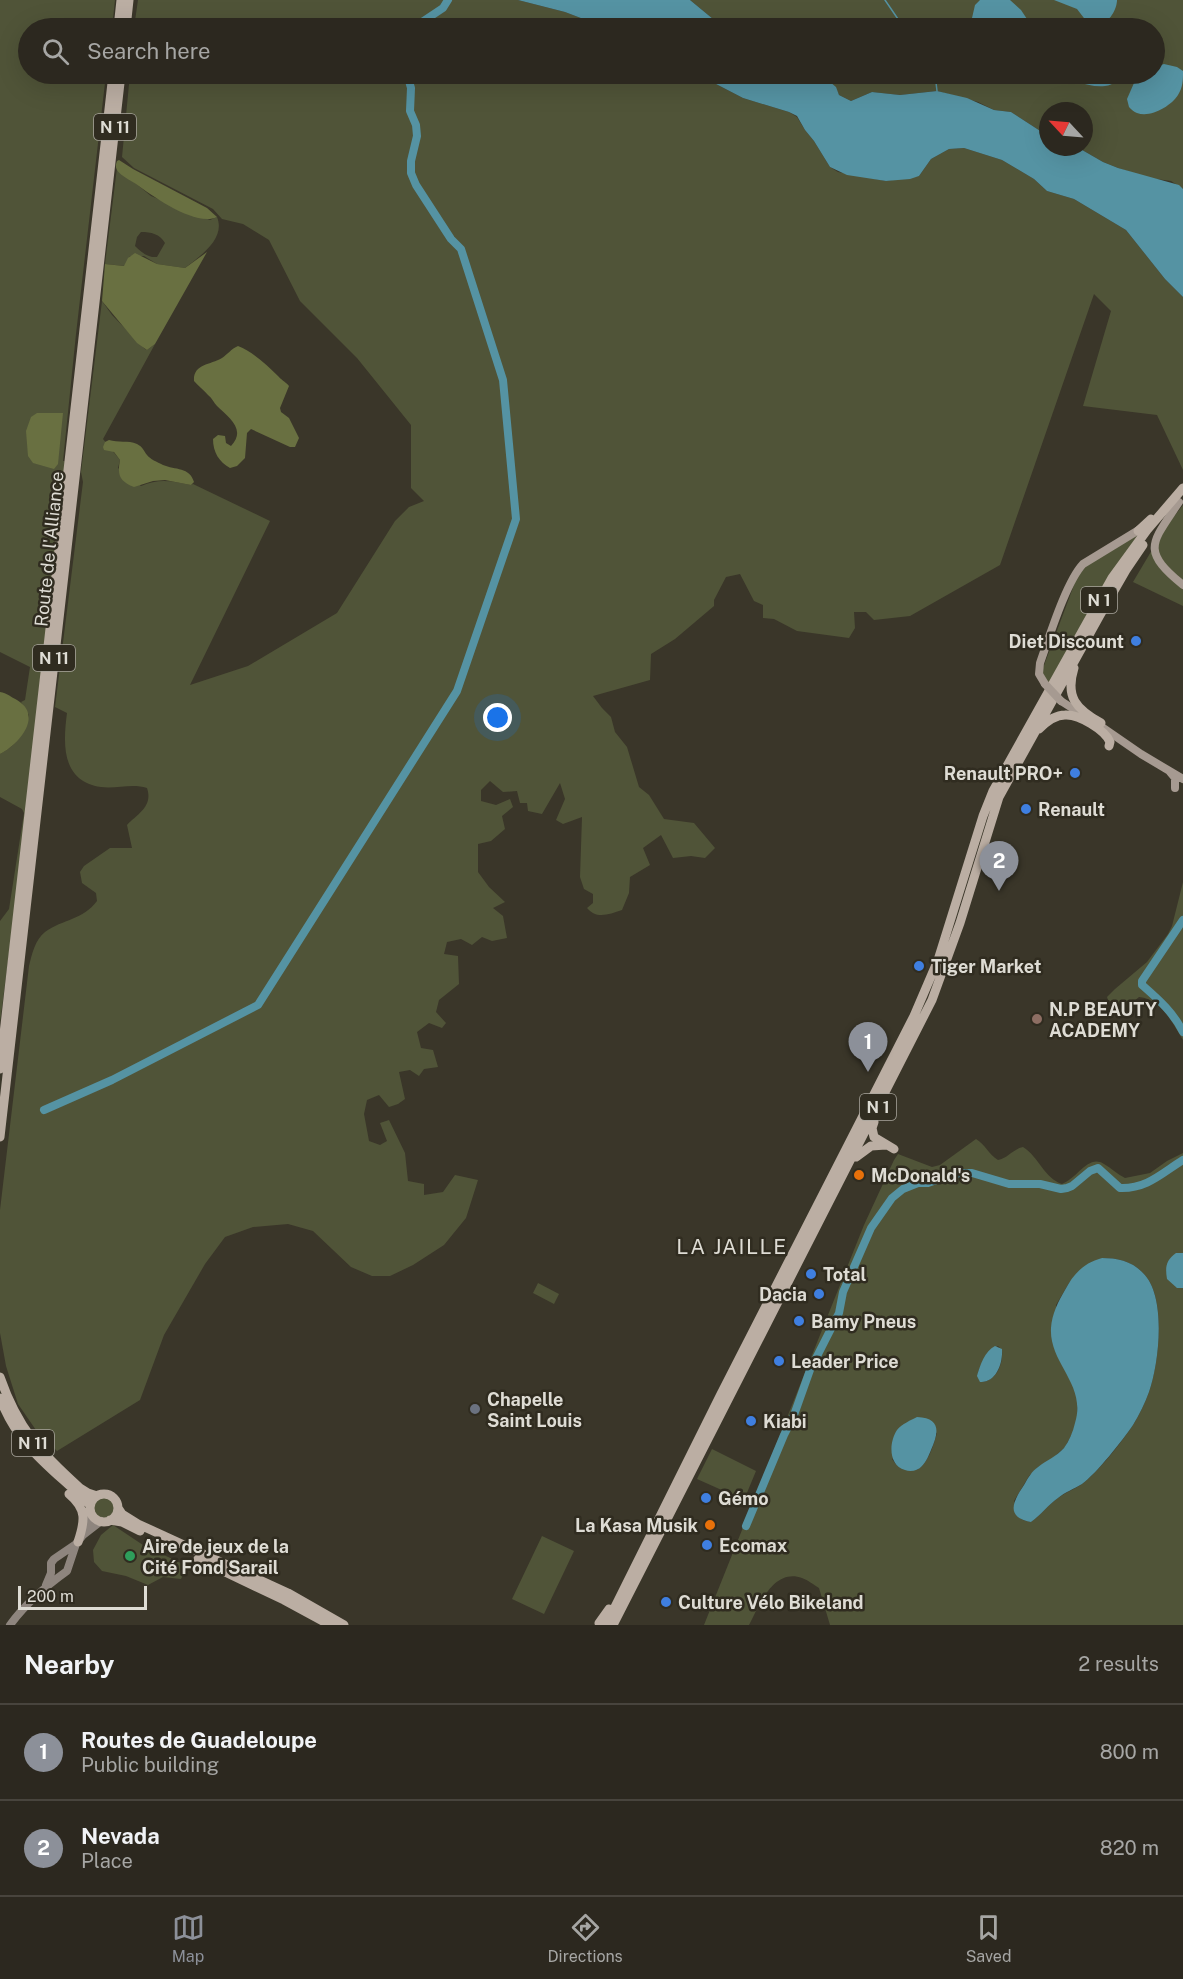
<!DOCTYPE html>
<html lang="en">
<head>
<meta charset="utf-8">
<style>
	:root { --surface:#2c281f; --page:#343028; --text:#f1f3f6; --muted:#a6a6a4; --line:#48443d; --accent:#8c9099 }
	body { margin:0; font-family:"Public Sans",sans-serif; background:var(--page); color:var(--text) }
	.compass { position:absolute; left:1039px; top:102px; width:54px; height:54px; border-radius:50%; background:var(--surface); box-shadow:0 6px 24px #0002; rotate:296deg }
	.scale { position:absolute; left:18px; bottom:15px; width:129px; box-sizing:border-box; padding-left:6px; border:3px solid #dedcd4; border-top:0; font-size:16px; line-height:21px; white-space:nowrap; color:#dedcd4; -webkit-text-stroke:4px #302c20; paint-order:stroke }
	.you { position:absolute; left:498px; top:718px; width:21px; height:21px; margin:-15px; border:4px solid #fff; border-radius:50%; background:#1a73e8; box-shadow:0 0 0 9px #1a73e833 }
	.badge { display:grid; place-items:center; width:39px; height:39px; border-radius:50%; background:var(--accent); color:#fff; font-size:20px; font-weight:700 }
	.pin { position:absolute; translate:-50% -50px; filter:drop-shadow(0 2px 3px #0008) }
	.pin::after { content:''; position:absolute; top:32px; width:21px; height:18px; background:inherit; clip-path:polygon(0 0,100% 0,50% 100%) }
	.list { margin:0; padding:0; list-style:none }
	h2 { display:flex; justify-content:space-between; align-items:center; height:78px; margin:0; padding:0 24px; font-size:26px }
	h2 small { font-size:20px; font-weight:400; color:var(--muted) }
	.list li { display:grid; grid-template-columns:39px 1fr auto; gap:18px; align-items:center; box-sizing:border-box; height:96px; padding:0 24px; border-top:2px solid var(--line) }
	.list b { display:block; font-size:22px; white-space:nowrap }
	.list p { margin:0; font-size:20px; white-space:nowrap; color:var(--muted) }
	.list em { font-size:20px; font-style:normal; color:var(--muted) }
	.icon { flex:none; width:33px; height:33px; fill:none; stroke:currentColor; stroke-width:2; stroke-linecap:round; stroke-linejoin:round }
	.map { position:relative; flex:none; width:1183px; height:1625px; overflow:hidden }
	.search { position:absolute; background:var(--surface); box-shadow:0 6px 24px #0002; left:18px; right:18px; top:18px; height:66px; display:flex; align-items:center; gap:15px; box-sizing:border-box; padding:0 21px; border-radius:33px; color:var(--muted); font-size:22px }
	.sheet { height:270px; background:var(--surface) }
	nav { display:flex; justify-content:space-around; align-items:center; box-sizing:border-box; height:84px; border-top:2px solid var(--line); background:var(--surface); font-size:16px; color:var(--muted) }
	nav a { display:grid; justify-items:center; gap:3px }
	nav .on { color:var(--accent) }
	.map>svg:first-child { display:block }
</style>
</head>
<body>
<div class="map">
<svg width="1183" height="1625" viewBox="0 0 1183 1625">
	<rect width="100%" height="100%" fill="#3a3629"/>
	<path fill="#505438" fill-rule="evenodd" d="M 0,0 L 115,0 L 112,28 L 28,28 L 28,74 L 106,74 L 76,334 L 63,461 L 67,461 L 27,814 L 0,1023 L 0,921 L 9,909 L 24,813 L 22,809 L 0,797 L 0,754 C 17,745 24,734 29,715 L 21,702 L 25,700 L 30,667 L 0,652 Z
		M 138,0 L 518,0 L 565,12 L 607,28 L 134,28 Z
		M 690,0 L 1183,0 L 1183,189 L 1171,181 L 1149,178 L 1118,168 L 1103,162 L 1077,147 L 1084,147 L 1084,111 L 1048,111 L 1048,136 L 1011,112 L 994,110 L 978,102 L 937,91 L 900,95 L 872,92 L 851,101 L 839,95 C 833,80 821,78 808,74 L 1154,74 L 1154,28 L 722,28 L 713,19 Z
		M 130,74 L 703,74 L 716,84 L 743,98 L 789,112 L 797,117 L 805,130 L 814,141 L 830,167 L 838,172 L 886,181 L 919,176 L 931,159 L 949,149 L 964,148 L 1002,160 L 1034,179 L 1047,191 L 1074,199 L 1126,230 L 1165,279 L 1183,297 L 1183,470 L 1157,415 L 1083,406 L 1111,311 L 1094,294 L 1000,565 L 910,616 L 874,620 L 866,612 L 854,612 L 855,628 L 849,638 L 797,631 L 774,619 L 763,618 L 763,605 L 754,601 L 740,574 L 726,577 L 714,600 L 714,606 L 675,639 L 651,654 L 650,680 L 593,696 L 602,708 L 611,717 L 615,732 L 627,747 L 639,787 L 649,795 L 664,819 L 694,823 L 715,848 L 705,858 L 691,856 L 673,858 L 661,835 L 643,848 L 650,865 L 630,877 L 629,893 L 622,910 C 609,914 597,920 587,908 L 593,903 L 593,894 L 584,889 L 580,877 L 582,817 L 563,824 L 556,820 L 565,799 L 560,783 L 542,814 L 528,811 L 527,803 L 520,803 L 517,791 L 503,792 L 490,781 L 481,790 L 481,801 L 496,805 L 510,799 L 513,807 L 502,816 L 505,829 L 491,841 L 478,844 L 478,872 L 489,887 L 505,902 L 493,908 L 503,916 L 507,938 L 492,941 L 482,937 L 472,945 L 461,939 L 447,942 L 444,954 L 458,956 L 459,984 L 439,1000 L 436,1012 L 446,1023 L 442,1028 L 429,1023 L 417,1032 L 421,1048 L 433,1050 L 438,1067 L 424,1069 L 419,1076 L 410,1070 L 399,1072 L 405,1099 L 398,1104 L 389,1107 L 379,1095 L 367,1100 L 364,1114 L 369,1141 L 380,1145 L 387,1141 L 380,1123 L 389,1120 L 405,1153 L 408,1181 L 424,1184 L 424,1195 L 443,1192 L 455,1175 L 478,1180 L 466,1218 L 444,1245 L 413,1265 L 390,1276 L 372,1276 L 351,1267 L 313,1231 L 288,1224 L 253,1227 L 225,1237 L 205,1264 L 164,1335 L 140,1400 L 57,1451 L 38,1433 L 18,1404 L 6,1366 L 0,1333 L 0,1210 L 29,966 C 32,954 35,940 45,932 C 63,919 83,920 97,901 L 96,893 L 82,883 L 80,872 L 84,866 L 110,848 L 132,848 L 127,825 C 139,813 153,806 147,788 C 132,783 117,789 101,787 C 61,781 63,744 67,713 L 55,707 L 83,482 L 81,472 L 102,301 L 112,315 L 145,349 L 147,350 L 155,344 L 103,439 L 120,460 L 118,468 L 141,486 C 159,478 172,481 191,485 L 193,484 L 270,521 L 190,685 L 248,666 L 337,613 L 395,521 L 409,507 L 424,501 L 411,488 L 411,425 L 357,358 L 300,301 L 269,240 L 243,224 L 222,219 L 213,209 L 134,168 L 122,157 Z
		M 117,168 L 151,196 L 210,220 L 217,217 C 226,239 200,256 185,268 L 157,264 L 144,256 L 130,256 L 125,266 L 105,264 ZM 141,232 C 151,232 160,234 165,243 L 157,257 C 148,258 141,252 135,246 L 137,237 Z
		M 1183,505 L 1183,606 L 1133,582 L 1165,528 Z
		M 1143,531 L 1049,685 L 1043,674 L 1043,668 L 1077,577 L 1088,564 Z
		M 1183,882 L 1183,1040 C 1172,1022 1161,999 1139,997 L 1127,1007 L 1108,1000 L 1107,997 L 1115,989 L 1147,962 L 1168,934 L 1172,926 Z
		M 976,1139 C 985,1144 989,1155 998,1160 C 1008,1158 1013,1149 1023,1147 C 1039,1157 1044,1178 1062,1184 C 1078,1178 1088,1154 1104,1164 C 1111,1168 1117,1174 1125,1178 L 1150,1173 L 1167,1161 L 1183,1153 L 1183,1253 L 1177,1288 L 1183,1288 L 1183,1625 L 830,1625 L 819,1588 C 814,1585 808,1580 802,1578 C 773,1568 759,1606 749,1625 L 704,1625 L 864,1225 L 894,1160 L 898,1154 L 932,1167 L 940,1165 ZM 1102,1258 C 1117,1258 1132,1261 1143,1273 C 1167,1296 1159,1363 1149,1392 C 1145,1403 1139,1415 1133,1425 C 1121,1443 1099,1471 1082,1484 C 1075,1489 1066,1492 1058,1498 C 1048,1505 1041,1515 1031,1522 L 1023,1520 L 1014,1501 L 1029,1476 L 1038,1467 L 1052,1459 L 1065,1447 L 1073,1432 L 1077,1419 L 1078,1401 L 1074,1385 L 1068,1373 L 1056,1305 L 1069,1283 ZM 998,1346 L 1002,1350 C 1003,1363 998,1379 983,1382 L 978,1372 C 983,1360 987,1353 998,1346 ZM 937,1433 C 933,1446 929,1462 917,1470 C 906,1468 898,1469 892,1459 Z
		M 538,1283 L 559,1294 L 554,1304 L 533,1293 Z
		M 712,1449 L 756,1471 L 744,1500 L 697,1479 Z
		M93 1508a11 11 0 1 1 22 0a11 11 0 1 1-22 0Z
		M 113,1525 L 143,1545 L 187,1566 L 181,1579 L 163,1577 L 148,1585 L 126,1576 L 102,1571 L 94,1562 L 93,1550 L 101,1535 Z
		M 542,1536 L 574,1551 L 544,1614 L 512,1599 Z"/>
	<path fill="#697041" d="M 119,160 L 133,169 L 207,208 L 217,217 C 196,227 154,197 136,184 C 130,180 121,176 117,170 C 115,166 116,164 117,161 Z
		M 207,252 L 155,344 L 147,350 L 137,343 L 102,301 L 105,264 L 124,266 L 128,258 L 135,253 L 157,264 L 185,268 Z
		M 238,346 C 253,352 267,365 278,376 C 281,380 285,381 289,386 L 280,408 L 281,412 L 289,418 L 299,438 L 295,447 L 290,447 L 251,429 L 247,433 L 245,458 L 237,466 L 230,468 C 219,462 213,452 213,439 L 218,435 L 225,436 L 226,443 L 231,446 C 247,429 228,417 217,406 C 214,403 212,398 208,395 C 204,390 198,386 194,381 C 193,364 210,365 222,358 C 228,354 231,349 238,346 Z
		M 37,413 L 63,413 L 58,464 L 54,469 L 33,463 L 28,456 L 26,431 L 31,417 Z
		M 109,440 C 118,443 128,440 137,444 C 143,447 143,450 147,455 C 150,459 157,462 163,465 C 175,470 190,467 194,482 L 191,485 L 165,480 L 153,481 L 134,487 C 120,481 117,476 120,460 L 114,452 L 104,450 L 103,447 L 105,442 Z
		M 0,692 C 7,693 11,697 17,700 C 44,716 18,745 0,754 Z"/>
	<path fill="#5593a3" d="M 518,0 L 690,0 L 713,19 L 722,28 L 607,28 L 565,12 Z
		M 980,0 L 1010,0 L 1021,10 L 1033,28 L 978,28 L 972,18 L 975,5 Z
		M 1054,0 L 1117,0 L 1117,1 C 1116,12 1108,24 1096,26 L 1087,22 L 1077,9 Z
		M 1164,64 L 1177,67 L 1183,71 C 1183,80 1183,87 1178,95 C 1171,106 1151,118 1137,113 C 1134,112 1131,109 1129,107 L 1127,99 L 1134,83 L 1132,78 C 1122,76 1115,85 1105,86 C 1088,88 1068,78 1052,74 L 1087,74 L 1108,77 L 1116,74 L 1154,74 L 1155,67 Z
		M 703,74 L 808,74 L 830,82 L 836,87 L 839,95 L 851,101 L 872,92 L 900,95 L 937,91 L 967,98 L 994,110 L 1011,112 L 1048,136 L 1048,147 L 1077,147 L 1103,162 L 1118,168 L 1179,185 L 1183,189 L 1183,297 L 1165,279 L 1126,230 L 1074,199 L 1047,191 L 1034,179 L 1002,160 L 964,148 L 949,149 L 931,159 L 919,176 L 910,179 L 886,181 L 847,175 L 830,167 L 814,141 L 805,130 L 797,116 L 789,112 L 743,98 L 716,84 Z
		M 1176,1253 L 1183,1253 L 1183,1288 L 1177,1288 L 1167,1279 C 1165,1267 1166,1260 1176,1253 Z
		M 1102,1258 C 1117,1258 1132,1261 1143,1273 C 1167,1296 1159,1364 1149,1392 C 1145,1403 1139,1415 1133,1425 C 1122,1441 1097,1473 1082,1484 C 1074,1489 1065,1492 1058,1498 C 1048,1505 1041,1515 1031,1522 C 1004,1517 1014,1500 1024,1485 C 1028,1478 1032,1471 1038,1467 C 1047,1460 1056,1457 1064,1448 C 1069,1441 1073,1432 1075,1423 C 1087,1384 1049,1364 1051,1328 C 1052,1314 1058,1302 1065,1290 C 1074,1273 1084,1263 1102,1258 Z
		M 995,1346 L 1002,1349 C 1003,1364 996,1383 980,1382 L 977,1376 C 980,1365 985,1351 995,1346 Z
		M 917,1417 C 941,1418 939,1432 931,1450 C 929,1455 926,1462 922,1466 C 918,1471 910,1472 905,1470 C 888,1465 889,1442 897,1430 C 902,1424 911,1420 917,1417 Z"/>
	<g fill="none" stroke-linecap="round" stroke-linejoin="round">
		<path stroke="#5593a3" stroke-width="1.5" d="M 885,0 L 900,22 L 906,28
			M 935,74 L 937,91"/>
		<path stroke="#5593a3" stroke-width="8" d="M 413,28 L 443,8 L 448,0
			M 1183,920 L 1142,981 L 1142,985 C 1159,1000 1173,1012 1183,1032
			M 44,1110 L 112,1080 L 258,1005 L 457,691 L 516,519 L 503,380 L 461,249 L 451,239 L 416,185 L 411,173 L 411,161 L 417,136 L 416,125 L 410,111 L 411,88 L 407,74
			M 746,1526 L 784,1435 L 794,1415 L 810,1370 L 839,1313 L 843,1292 L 871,1228 L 892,1198 L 903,1189 L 918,1183 L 928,1183 L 951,1175 L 965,1173 L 972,1173 L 1009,1184 L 1040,1184 L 1061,1189 L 1067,1188 L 1072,1186 L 1090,1171 L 1098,1168 L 1120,1188 C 1147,1189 1162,1173 1183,1160"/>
		<path stroke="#8e857e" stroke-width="8" d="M 85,1531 L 92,1515
			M 46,1585 L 51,1573 L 51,1563 L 54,1559 L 76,1544 L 83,1535 L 101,1521
			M 10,1625 C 26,1603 46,1586 67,1571 L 76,1544"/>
		<path stroke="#a69a91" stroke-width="8" d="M 1179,502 C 1152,543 1140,550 1183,585
			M 1045,684 L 1039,674 L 1040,663 C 1049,638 1066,582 1083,564 L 1142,528
			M 1061,701 L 1086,717
			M 1099,725 L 1141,754 L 1183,779
			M 1170,772 L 1175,778 L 1175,788"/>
		<path stroke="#bbaea3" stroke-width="9" d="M 118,28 L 121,0
			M 126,28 L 129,0
			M 1138,531 L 1151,519
			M 1074,668 C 1065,697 1076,709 1101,723
			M 1039,729 C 1046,722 1055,715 1065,715 C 1079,714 1105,730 1110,742 L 1109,746
			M 0,1069 L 113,74
			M 874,1122 L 872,1128 L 874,1137 L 894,1149
			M 0,1137 L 121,74
			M 856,1157 L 871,1146 L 886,1145
			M 0,1377 C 18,1429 40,1452 80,1488 L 88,1493 L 97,1496
			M 0,1398 C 19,1449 54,1469 90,1505
			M90 1508a14 14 0 1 1 28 0a14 14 0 1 1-28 0Z
			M 69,1494 C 87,1509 85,1521 78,1542
			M 118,1508 L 122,1514 L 138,1524 L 288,1593 L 344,1625
			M 110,1520 L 122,1522 L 140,1531
			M 198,1559 L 284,1600 L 330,1625
			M 599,1623 L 609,1609
			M 606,1625 L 721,1394 L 914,1016 L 938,960 L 983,816 L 993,791 L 1112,578 L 1147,530 L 1183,488
			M 613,1625 L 932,1000 L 960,923 L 999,797 L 1100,615 L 1126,570 L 1143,545"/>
		<path stroke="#a69a91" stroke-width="8" d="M 1045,684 L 1061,701"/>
	</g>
	<g fill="#3f7fe0" stroke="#302c20" stroke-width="2">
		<circle cx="1136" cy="641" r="6"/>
		<circle cx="1075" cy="773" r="6"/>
		<circle cx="1026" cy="809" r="6"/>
		<circle cx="919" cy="966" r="6"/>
		<circle cx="811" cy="1274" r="6"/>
		<circle cx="819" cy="1294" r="6"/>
		<circle cx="799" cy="1321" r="6"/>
		<circle cx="779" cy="1361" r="6"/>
		<circle cx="751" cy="1421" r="6"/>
		<circle cx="706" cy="1498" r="6"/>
		<circle cx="707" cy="1545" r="6"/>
		<circle cx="666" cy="1602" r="6"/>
	</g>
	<circle fill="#8d6e63" stroke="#302c20" stroke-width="2" cx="1037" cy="1019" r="6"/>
	<g fill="#e8710a" stroke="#302c20" stroke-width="2">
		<circle cx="859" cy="1175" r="6"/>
		<circle cx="710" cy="1525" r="6"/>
	</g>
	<circle fill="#6b7280" stroke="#302c20" stroke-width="2" cx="475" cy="1409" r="6"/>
	<circle fill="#2e9e5b" stroke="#302c20" stroke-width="2" cx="130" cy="1556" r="6"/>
	<g text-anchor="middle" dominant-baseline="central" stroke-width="5" stroke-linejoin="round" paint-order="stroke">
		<g fill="#302c20" stroke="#aaa79e" stroke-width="1.5">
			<rect x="94" y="114" width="42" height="26" rx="4.5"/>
			<rect x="1081" y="587" width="36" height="26" rx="4.5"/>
			<rect x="33" y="645" width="42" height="26" rx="4.5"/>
			<rect x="860" y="1094" width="36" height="26" rx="4.5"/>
			<rect x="12" y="1430" width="42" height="26" rx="4.5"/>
		</g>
		<g font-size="16" font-weight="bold" fill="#dedcd4">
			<text x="115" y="127">N 11</text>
			<text x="1099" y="600">N 1</text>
			<text x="54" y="658">N 11</text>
			<text x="878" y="1107">N 1</text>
			<text x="33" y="1443">N 11</text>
		</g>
		<g font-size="18" fill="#dedcd4" stroke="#302c20">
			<text transform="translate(49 549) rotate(-84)">Route de l'Alliance</text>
		</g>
		<g font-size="18" font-weight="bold" fill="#dedcd4" stroke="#302c20" text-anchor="start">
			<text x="1124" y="641" text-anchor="end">Diet Discount</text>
			<text x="1063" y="773" text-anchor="end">Renault PRO+</text>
			<text x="1038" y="809">Renault</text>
			<text x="931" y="966">Tiger Market</text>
			<text x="1049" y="1009">N.P BEAUTY<tspan x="1049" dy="21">ACADEMY</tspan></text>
			<text x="871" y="1175">McDonald's</text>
			<text x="823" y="1274">Total</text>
			<text x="807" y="1294" text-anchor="end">Dacia</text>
			<text x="811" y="1321">Bamy Pneus</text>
			<text x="791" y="1361">Leader Price</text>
			<text x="487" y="1399">Chapelle<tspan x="487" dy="21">Saint Louis</tspan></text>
			<text x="763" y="1421">Kiabi</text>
			<text x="718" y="1498">Gémo</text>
			<text x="698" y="1525" text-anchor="end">La Kasa Musik</text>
			<text x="719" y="1545">Ecomax</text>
			<text x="142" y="1546">Aire de jeux de la<tspan x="142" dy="21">Cité Fond Sarail</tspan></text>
			<text x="678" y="1602">Culture Vélo Bikeland</text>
		</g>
		<g font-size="21" letter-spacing="1.5" fill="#dedcd4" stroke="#302c20">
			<text x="732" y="1246">LA JAILLE</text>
		</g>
	</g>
</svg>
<svg class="compass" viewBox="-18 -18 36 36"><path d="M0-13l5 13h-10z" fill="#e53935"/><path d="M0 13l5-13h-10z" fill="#a6a6a4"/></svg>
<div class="scale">200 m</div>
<div class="you"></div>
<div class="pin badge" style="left:868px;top:1072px">1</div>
<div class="pin badge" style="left:999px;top:891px">2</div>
<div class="search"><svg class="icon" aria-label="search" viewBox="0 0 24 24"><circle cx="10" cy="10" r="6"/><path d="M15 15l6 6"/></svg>Search here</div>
</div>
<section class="sheet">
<h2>Nearby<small>2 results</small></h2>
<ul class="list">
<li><span class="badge">1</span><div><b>Routes de Guadeloupe</b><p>Public building</p></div><em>800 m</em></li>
<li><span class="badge">2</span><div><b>Nevada</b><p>Place</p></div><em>820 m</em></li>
</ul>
</section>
<nav>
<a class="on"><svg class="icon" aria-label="map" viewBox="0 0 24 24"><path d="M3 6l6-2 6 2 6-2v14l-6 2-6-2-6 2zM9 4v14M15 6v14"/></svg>Map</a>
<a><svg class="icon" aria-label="directions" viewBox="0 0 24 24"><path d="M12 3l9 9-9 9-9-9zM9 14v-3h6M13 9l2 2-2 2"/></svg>Directions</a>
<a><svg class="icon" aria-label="saved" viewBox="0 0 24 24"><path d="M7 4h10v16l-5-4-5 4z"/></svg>Saved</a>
</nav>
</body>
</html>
